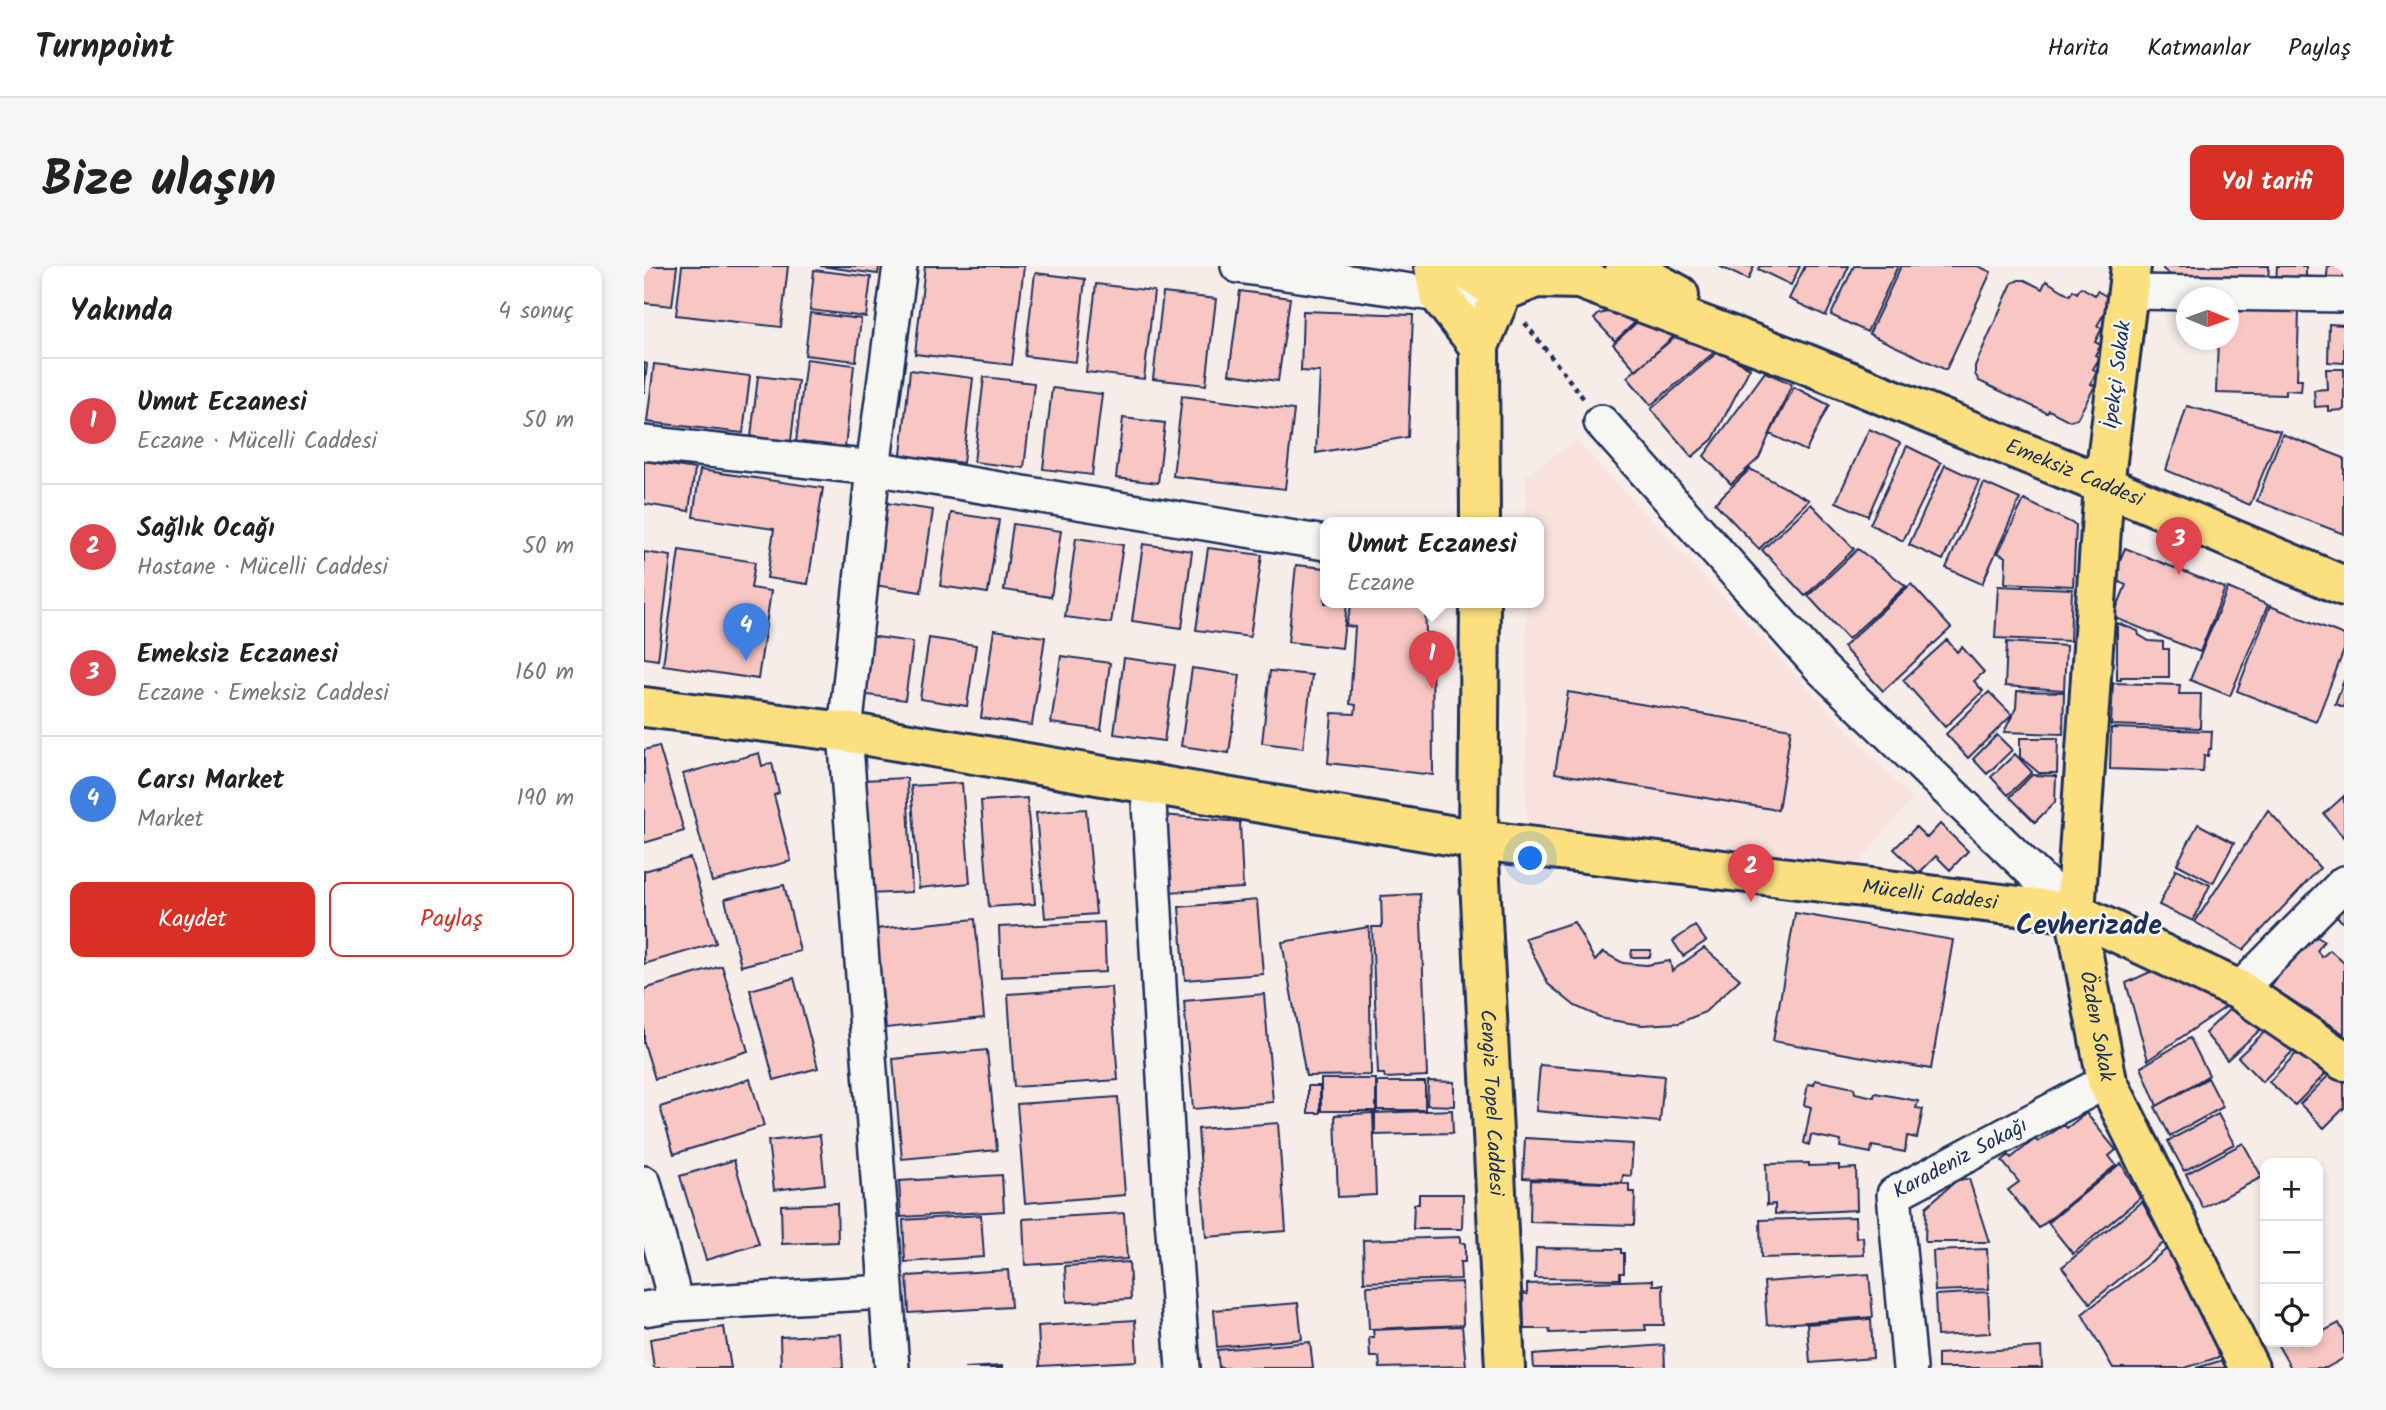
<!DOCTYPE html>
<html lang="tr">
<head>
<meta charset="utf-8">
<style>
	:root { --surface:#fff; --page:#f6f6f6; --text:#222; --muted:#767676; --line:#e0e0e0; --accent:#d93025 }
	body { margin:0; font-family:Kalam,sans-serif; background:var(--page); color:var(--text) }
	.controls { position:absolute; right:21px; bottom:21px; display:grid; overflow:hidden; border-radius:14px; box-shadow:0 4px 10px #0003 }
	.controls button { width:63px; height:63px; display:grid; place-items:center; padding:0; border:0; border-bottom:2px solid var(--line); background:var(--surface); color:var(--text); font:35px sans-serif }
	.compass { position:absolute; left:1532px; top:21px; width:63px; height:63px; border-radius:50%; background:var(--surface); box-shadow:0 4px 10px #0003; rotate:91deg }
	.you { position:absolute; left:887px; top:593px; width:24px; height:24px; margin:-18px; border:5px solid #fff; border-radius:50%; background:#1a73e8; box-shadow:0 0 0 10px #1a73e833 }
	.badge { display:grid; place-items:center; width:46px; height:46px; border-radius:50%; background:var(--accent); color:#fff; font-size:23px; font-weight:700 }
	.pin { position:absolute; translate:-50% -58px; filter:drop-shadow(0 2px 4px #0008) }
	.pin::after { content:''; position:absolute; top:37px; width:24px; height:21px; background:inherit; clip-path:polygon(0 0,100% 0,50% 100%) }
	.popup { position:absolute; left:676px; top:251px; width:224px; height:91px; box-sizing:border-box; display:grid; place-content:center; border-radius:14px; background:var(--surface); filter:drop-shadow(0 2px 5px #0005); font-size:23px; white-space:nowrap; color:var(--muted) }
	.popup b { font-size:26px; color:var(--text) }
	.popup::after { content:''; position:absolute; left:50%; top:100%; margin-left:-14px; border:14px solid transparent; border-top-color:var(--surface) }
	.list { margin:0; padding:0; list-style:none }
	h2 { display:flex; justify-content:space-between; align-items:center; height:91px; margin:0; padding:0 28px; font-size:30px }
	h2 small { font-size:23px; font-weight:400; color:var(--muted) }
	.list li { display:grid; grid-template-columns:46px 1fr auto; gap:21px; align-items:center; box-sizing:border-box; height:126px; padding:0 28px; border-top:2px solid var(--line) }
	.list b { display:block; font-size:26px; white-space:nowrap }
	.list p { margin:0; font-size:23px; white-space:nowrap; color:var(--muted) }
	.list em { font-size:23px; font-style:normal; color:var(--muted) }
	.actions { display:flex; gap:14px; padding:21px 28px }
	.actions a { flex:1; padding:16px 0; border:2px solid var(--accent); border-radius:14px; text-align:center; font-size:24px; color:var(--accent) }
	.actions .main { background:var(--accent); color:#fff }
	.icon { flex:none; width:38px; height:38px; fill:none; stroke:currentColor; stroke-width:2; stroke-linecap:round; stroke-linejoin:round }
	.map { position:relative; flex:none; width:1700px; height:1102px; overflow:hidden; border-radius:14px }
	header { display:flex; align-items:center; gap:42px; box-sizing:border-box; height:98px; padding:0 35px; background:var(--surface); border-bottom:2px solid var(--line) }
	header strong { font-size:33px }
	nav { display:flex; gap:38px; margin-inline-start:auto; font-size:24px }
	.intro { display:flex; align-items:center; justify-content:space-between; box-sizing:border-box; height:168px; padding:0 42px }
	h1 { margin:0; font-size:49px }
	.button { padding:18px 32px; border-radius:14px; background:var(--accent); color:#fff; font-size:24px; font-weight:700 }
	main { display:flex; gap:42px; padding:0 42px }
	aside { flex:1; background:var(--surface); border-radius:14px; box-shadow:0 4px 10px #0003 }
	.map>svg:first-child { display:block }
</style>
</head>
<body>
<header>
<strong>Turnpoint</strong>
<nav><a>Harita</a><a>Katmanlar</a><a>Paylaş</a></nav>
</header>
<div class="intro"><h1>Bize ulaşın</h1><a class="button">Yol tarifi</a></div>
<main>
<aside>
<h2>Yakında<small>4 sonuç</small></h2>
<ul class="list">
<li><span class="badge" style="background:#e0444e">1</span><div><b>Umut Eczanesi</b><p>Eczane · Mücelli Caddesi</p></div><em>50 m</em></li>
<li><span class="badge" style="background:#e0444e">2</span><div><b>Sağlık Ocağı</b><p>Hastane · Mücelli Caddesi</p></div><em>50 m</em></li>
<li><span class="badge" style="background:#e0444e">3</span><div><b>Emeksiz Eczanesi</b><p>Eczane · Emeksiz Caddesi</p></div><em>160 m</em></li>
<li><span class="badge" style="background:#3f7fe0">4</span><div><b>Carsı Market</b><p>Market</p></div><em>190 m</em></li>
</ul>
<div class="actions"><a class="main">Kaydet</a><a>Paylaş</a></div>
</aside>
<div class="map">
<svg width="1700" height="1102" viewBox="0 0 1700 1102">
	<rect width="100%" height="100%" fill="#f6ede9"/>
	<filter id="ink" filterUnits="userSpaceOnUse"><feTurbulence type="fractalNoise" baseFrequency=".0143" numOctaves="2"/><feDisplacementMap in="SourceGraphic" scale="14" xChannelSelector="R" yChannelSelector="G"/><feConvolveMatrix kernelMatrix="1 2 1 2 8 2 1 2 1" color-interpolation-filters="sRGB"/></filter>
	<g filter="url(#ink)">
		<path fill="#f7e2de" d="M 932,174 L 1268,533 L 1208,605 L 882,567 L 882,337 L 895,337 L 895,257 L 882,257 L 882,210 Z"/>
		<path fill="#f8c7c3" stroke="#1b2f5e" stroke-width="2" d="M 0,0 L 33,0 L 28,40 L 0,37 Z
			M 38,0 L 144,0 L 137,61 L 32,49 Z
			M 176,0 L 235,0 L 234,8 Z
			M 281,0 L 380,0 L 368,99 L 271,88 Z
			M 1075,0 L 1110,0 L 1104,14 Z
			M 1116,0 L 1156,0 L 1147,19 L 1114,3 Z
			M 1161,0 L 1205,0 L 1182,50 L 1145,33 Z
			M 1210,0 L 1254,0 L 1223,66 L 1187,49 Z
			M 1257,0 L 1334,0 L 1347,6 L 1302,104 L 1225,68 Z
			M 1519,0 L 1625,0 L 1624,14 L 1530,12 L 1519,3 Z
			M 1633,0 L 1662,0 L 1662,18 L 1632,18 Z
			M 1684,0 L 1700,0 L 1700,27 L 1681,26 Z
			M 170,4 L 227,11 L 222,51 L 166,44 Z
			M 391,7 L 441,13 L 432,96 L 381,90 Z
			M 1375,14 L 1381,14 L 1398,23 L 1402,15 L 1426,29 L 1429,24 L 1433,27 L 1437,21 L 1451,29 L 1453,25 L 1462,30 L 1463,42 L 1453,60 L 1458,62 L 1451,76 L 1457,79 L 1451,89 L 1456,91 L 1449,103 L 1453,105 L 1447,118 L 1451,120 L 1433,153 L 1426,155 L 1405,144 L 1403,147 L 1335,115 L 1331,108 L 1331,100 L 1368,17 Z
			M 452,18 L 510,25 L 500,113 L 442,106 Z
			M 596,25 L 646,32 L 634,115 L 585,108 Z
			M 519,27 L 572,33 L 562,119 L 509,113 Z
			M 1584,43 L 1655,45 L 1653,113 L 1658,113 L 1657,125 L 1641,124 L 1641,129 L 1572,127 L 1574,74 L 1558,74 L 1584,74 Z
			M 973,44 L 999,49 L 971,75 L 950,53 L 955,48 Z
			M 659,45 L 769,49 L 764,171 L 672,187 L 676,106 L 657,105 Z
			M 166,47 L 217,53 L 212,95 L 161,89 Z
			M 1001,49 L 1036,65 L 992,104 L 969,78 Z
			M 1685,58 L 1700,59 L 1700,97 L 1684,96 Z
			M 1037,66 L 1073,84 L 1007,139 L 983,111 Z
			M 1075,85 L 1106,102 L 1069,173 L 1048,191 L 1007,143 Z
			M 162,93 L 210,99 L 201,181 L 152,176 Z
			M 0,97 L 3,98 L 0,127 Z
			M 10,98 L 106,110 L 99,167 L 3,156 Z
			M 1682,103 L 1700,103 L 1700,144 L 1684,145 L 1684,140 L 1671,141 L 1670,124 L 1683,123 Z
			M 266,104 L 329,112 L 319,197 L 257,189 Z
			M 1121,106 L 1148,118 L 1115,192 L 1087,218 L 1060,190 Z
			M 114,110 L 154,115 L 147,175 L 107,171 Z
			M 340,111 L 390,117 L 380,202 L 330,196 Z
			M 1150,121 L 1185,139 L 1162,185 L 1126,168 Z
			M 408,122 L 458,128 L 448,209 L 399,203 Z
			M 538,130 L 650,144 L 641,223 L 529,210 Z
			M 1543,140 L 1636,165 L 1606,239 L 1522,204 Z
			M 479,152 L 521,157 L 514,217 L 472,212 Z
			M 1225,163 L 1256,177 L 1224,250 L 1192,236 Z
			M 1638,168 L 1700,192 L 1700,268 L 1613,235 Z
			M 1263,180 L 1297,197 L 1259,275 L 1226,258 Z
			M 0,195 L 51,203 L 45,245 L 0,238 Z
			M 1301,199 L 1335,215 L 1299,294 L 1265,279 Z
			M 1106,203 L 1165,234 L 1115,283 L 1071,237 Z
			M 56,204 L 179,222 L 164,318 L 123,312 L 130,263 L 49,251 Z
			M 1340,217 L 1376,233 L 1338,318 L 1302,302 Z
			M 1380,234 L 1432,259 L 1429,320 L 1361,317 L 1362,291 L 1354,287 Z
			M 242,237 L 289,244 L 277,326 L 230,319 Z
			M 1167,238 L 1210,283 L 1161,330 L 1118,284 Z
			M 307,247 L 355,254 L 344,327 L 296,320 Z
			M 369,258 L 417,265 L 407,331 L 360,324 Z
			M 432,272 L 479,279 L 467,357 L 421,351 Z
			M 499,278 L 548,285 L 538,362 L 488,355 Z
			M 564,282 L 618,289 L 606,371 L 552,364 Z
			M 1481,282 L 1581,322 L 1556,386 L 1469,351 L 1482,319 L 1468,313 Z
			M 1214,283 L 1262,320 L 1204,373 L 1164,330 Z
			M 35,284 L 111,296 L 107,322 L 127,325 L 114,413 L 19,399 Z
			M 0,286 L 27,290 L 14,394 L 0,392 Z
			M 652,299 L 681,302 L 681,337 L 703,337 L 698,382 L 644,376 Z
			M 1267,318 L 1307,362 L 1239,425 L 1199,381 Z
			M 1354,320 L 1428,323 L 1426,375 L 1351,372 Z
			M 1584,322 L 1624,339 L 1586,430 L 1546,414 Z
			M 708,337 L 781,337 L 782,367 L 788,367 L 789,509 L 684,497 L 688,447 L 711,448 L 712,439 L 706,438 L 711,361 L 702,360 Z
			M 1626,340 L 1700,369 L 1700,384 L 1672,456 L 1593,425 Z
			M 1473,357 L 1494,365 L 1495,369 L 1505,375 L 1519,376 L 1519,383 L 1525,383 L 1525,411 L 1477,411 L 1477,414 L 1473,414 Z
			M 350,364 L 401,371 L 388,459 L 337,452 Z
			M 225,370 L 269,376 L 261,434 L 216,428 Z
			M 285,372 L 332,379 L 323,440 L 276,433 Z
			M 1303,374 L 1313,386 L 1318,381 L 1340,406 L 1330,415 L 1339,425 L 1301,461 L 1259,414 Z
			M 1363,376 L 1422,380 L 1420,424 L 1361,420 Z
			M 417,390 L 466,397 L 457,464 L 407,457 Z
			M 480,392 L 531,399 L 520,475 L 470,468 Z
			M 548,402 L 596,409 L 585,487 L 537,480 Z
			M 626,405 L 668,409 L 659,482 L 618,477 Z
			M 1700,414 L 1700,441 L 1691,438 Z
			M 1469,417 L 1536,419 L 1535,428 L 1557,428 L 1556,462 L 1467,459 Z
			M 1373,425 L 1420,426 L 1419,468 L 1360,466 L 1372,442 Z
			M 924,426 L 1147,463 L 1134,544 L 911,507 Z
			M 1345,426 L 1368,449 L 1324,492 L 1302,468 Z
			M 1467,462 L 1568,465 L 1567,483 L 1565,483 L 1564,490 L 1560,490 L 1559,506 L 1466,503 Z
			M 1353,469 L 1368,484 L 1343,508 L 1329,493 Z
			M 1376,472 L 1414,472 L 1413,507 L 1395,507 L 1376,491 Z
			M 15,480 L 40,565 L 0,577 L 0,484 Z
			M 115,487 L 118,500 L 128,497 L 135,527 L 130,529 L 147,595 L 68,616 L 39,508 Z
			M 1371,488 L 1388,506 L 1364,529 L 1347,511 Z
			M 1388,509 L 1412,510 L 1411,536 L 1391,556 L 1366,531 Z
			M 263,512 L 268,626 L 223,628 L 218,514 Z
			M 318,517 L 326,617 L 275,622 L 267,520 Z
			M 1700,530 L 1700,572 L 1680,548 Z
			M 383,532 L 391,638 L 345,641 L 337,535 Z
			M 442,543 L 452,648 L 401,652 L 392,547 Z
			M 1624,544 L 1676,602 L 1599,684 L 1551,656 Z
			M 519,549 L 596,556 L 599,622 L 523,626 Z
			M 1296,558 L 1324,585 L 1306,604 L 1292,590 L 1275,607 L 1250,583 L 1272,561 L 1283,572 Z
			M 1554,558 L 1590,577 L 1569,617 L 1533,598 Z
			M 46,592 L 72,677 L 0,698 L 0,605 Z
			M 1532,603 L 1566,619 L 1549,655 L 1515,639 Z
			M 140,619 L 156,685 L 97,700 L 81,633 Z
			M 776,628 L 783,810 L 741,812 L 740,808 L 734,808 L 728,661 L 738,661 L 737,630 Z
			M 613,634 L 619,708 L 541,714 L 535,641 Z
			M 1700,642 L 1700,658 L 1692,649 Z
			M 1151,647 L 1309,674 L 1287,803 L 1129,775 Z
			M 331,653 L 340,752 L 242,762 L 232,663 Z
			M 460,656 L 462,706 L 357,711 L 355,661 Z
			M 930,656 L 951,695 L 959,686 L 979,697 L 1002,699 L 1026,695 L 1028,705 L 1060,682 L 1096,713 L 1061,746 L 1035,757 L 998,759 L 960,753 L 931,740 L 904,718 L 881,672 Z
			M 1051,660 L 1062,675 L 1039,690 L 1029,675 Z
			M 725,661 L 727,809 L 662,810 L 638,676 Z
			M 1671,670 L 1680,675 L 1673,685 L 1678,691 L 1686,684 L 1700,697 L 1700,768 L 1626,720 L 1654,682 Z
			M 988,684 L 1007,684 L 1006,691 L 987,691 Z
			M 1530,695 L 1589,736 L 1504,794 L 1482,717 Z
			M 78,700 L 104,785 L 11,813 L 0,777 L 0,723 Z
			M 150,712 L 174,802 L 130,814 L 106,724 Z
			M 467,721 L 474,814 L 370,821 L 364,728 Z
			M 620,728 L 629,836 L 549,843 L 540,735 Z
			M 1594,735 L 1627,754 L 1583,794 L 1561,767 Z
			M 1630,757 L 1659,775 L 1618,816 L 1594,791 Z
			M 1546,772 L 1565,809 L 1513,840 L 1497,801 Z
			M 1662,777 L 1692,797 L 1651,839 L 1625,816 Z
			M 343,784 L 353,884 L 258,893 L 249,793 Z
			M 896,799 L 1020,810 L 1016,856 L 892,845 Z
			M 1695,799 L 1700,803 L 1700,842 L 1680,862 L 1656,838 Z
			M 1564,812 L 1579,841 L 1526,870 L 1511,841 Z
			M 106,813 L 120,860 L 30,888 L 16,841 Z
			M 677,813 L 732,813 L 732,845 L 677,845 Z
			M 1171,814 L 1210,822 L 1211,827 L 1230,831 L 1231,827 L 1274,835 L 1272,842 L 1279,843 L 1273,872 L 1263,870 L 1261,886 L 1228,880 L 1227,887 L 1196,881 L 1197,875 L 1167,869 L 1165,879 L 1160,877 L 1167,841 L 1160,839 L 1164,818 L 1170,819 Z
			M 784,815 L 810,816 L 810,840 L 783,839 Z
			M 733,816 L 781,816 L 781,844 L 733,844 Z
			M 664,820 L 676,820 L 676,847 L 664,847 Z
			M 474,831 L 481,929 L 381,937 L 373,838 Z
			M 808,844 L 809,867 L 731,869 L 731,847 Z
			M 729,847 L 732,929 L 694,931 L 691,849 Z
			M 1442,847 L 1472,884 L 1465,890 L 1472,899 L 1395,962 L 1364,924 L 1375,916 L 1358,895 L 1365,889 L 1367,892 L 1391,873 L 1394,876 L 1420,859 L 1423,862 Z
			M 1574,848 L 1590,878 L 1540,905 L 1524,875 Z
			M 634,857 L 642,965 L 562,971 L 554,863 Z
			M 176,869 L 181,918 L 130,924 L 124,875 Z
			M 881,872 L 989,878 L 987,910 L 979,909 L 978,917 L 879,912 Z
			M 1599,877 L 1618,911 L 1559,942 L 1542,908 Z
			M 90,894 L 115,978 L 62,994 L 36,910 Z
			M 1165,897 L 1165,900 L 1195,899 L 1195,903 L 1212,902 L 1213,944 L 1131,948 L 1131,938 L 1123,939 L 1122,898 Z
			M 1477,897 L 1496,932 L 1429,988 L 1404,957 Z
			M 358,909 L 360,945 L 257,951 L 255,915 Z
			M 1325,913 L 1345,976 L 1281,976 L 1282,941 L 1313,914 Z
			M 887,914 L 985,918 L 985,926 L 991,926 L 990,959 L 886,956 Z
			M 775,928 L 819,928 L 818,963 L 769,963 L 770,938 L 775,938 Z
			M 1498,936 L 1521,976 L 1446,1037 L 1418,1001 Z
			M 193,937 L 194,976 L 138,978 L 137,939 Z
			M 480,947 L 483,993 L 381,999 L 379,953 Z
			M 337,949 L 340,991 L 261,996 L 259,954 Z
			M 1211,951 L 1212,972 L 1219,971 L 1220,989 L 1117,992 L 1116,954 Z
			M 816,971 L 816,977 L 821,977 L 821,996 L 816,996 L 817,1013 L 720,1016 L 719,974 Z
			M 892,982 L 977,983 L 977,987 L 980,987 L 980,1007 L 976,1007 L 976,1013 L 891,1012 Z
			M 1343,983 L 1345,1023 L 1291,1025 L 1289,985 Z
			M 1523,983 L 1584,1088 L 1541,1102 L 1469,1102 L 1438,1048 Z
			M 485,996 L 487,1033 L 423,1036 L 421,1000 Z
			M 364,1004 L 367,1041 L 265,1047 L 263,1010 Z
			M 1225,1008 L 1229,1051 L 1123,1059 L 1120,1016 Z
			M 1009,1014 L 1009,1019 L 1019,1019 L 1020,1059 L 1001,1059 L 1002,1064 L 906,1067 L 905,1063 L 880,1063 L 879,1027 L 883,1028 L 883,1018 Z
			M 818,1016 L 819,1059 L 725,1063 L 723,1020 Z
			M 1344,1026 L 1346,1067 L 1293,1070 L 1291,1029 Z
			M 654,1037 L 658,1073 L 573,1081 L 570,1044 Z
			M 1227,1053 L 1229,1092 L 1166,1097 L 1163,1058 Z
			M 491,1054 L 493,1095 L 396,1100 L 394,1060 Z
			M 1695,1057 L 1700,1067 L 1700,1092 L 1682,1102 L 1647,1102 L 1632,1076 L 1654,1076 L 1655,1078 L 1660,1076 L 1674,1076 L 1674,1068 Z
			M 818,1060 L 822,1100 L 736,1102 L 735,1091 L 726,1091 L 725,1071 L 730,1071 L 729,1064 Z
			M 80,1061 L 87,1102 L 10,1102 L 6,1073 Z
			M 197,1068 L 199,1102 L 137,1102 L 136,1071 Z
			M 666,1076 L 669,1102 L 575,1102 L 573,1084 Z
			M 1020,1079 L 1021,1102 L 890,1102 L 889,1089 Z
			M 1397,1081 L 1398,1102 L 1294,1102 L 1294,1088 Z
			M 1586,1092 L 1589,1102 L 1552,1102 Z
			M 358,1100 L 358,1102 L 320,1102 Z"/>
		<g fill="none" stroke-linecap="round" stroke-linejoin="round">
			<defs>
				<g id="minor">
					<path d="M 594,0 L 795,29 L 858,26"/>
					<path d="M 1484,26 L 1700,29"/>
					<path d="M 957,156 L 1178,403 L 1431,647"/>
					<path d="M 0,177 L 229,202 L 681,277"/>
					<path d="M 504,518 L 527,938 L 539,1102"/>
					<path d="M 1595,724 L 1700,617"/>
					<path d="M 0,917 L 32,1038"/>
					<path d="M 0,1043 L 32,1038 L 241,1026"/>
					<path d="M 248,1102 L 201,466 L 229,202 L 256,0"/>
					<path id="s1" d="M 1266,1102 L 1250,928 L 1463,815"/>
				</g>
				<g id="major">
					<path d="M 790,0 L 795,29 L 835,80"/>
					<path id="s2" d="M 814,0 L 858,26 L 892,12 L 935,13 L 1160,97 L 1460,219 L 1700,320"/>
					<path d="M 981,0 L 1035,29"/>
					<path id="s3" d="M 1487,0 L 1460,219 L 1431,647 L 1463,815 L 1605,1102"/>
					<path d="M 836,257 L 835,80 L 858,26 L 859,2"/>
					<path id="s4" d="M 836,337 L 834,574 L 861,1102"/>
					<path id="s5" d="M 0,441 L 201,466 L 834,574 L 1431,647 L 1595,724 L 1700,795"/>
				</g>
			</defs>
			<use href="#minor" stroke="#1b2f5e" stroke-width="38"/>
			<use href="#major" stroke="#1b2f5e" stroke-width="44"/>
			<path stroke="#1b2f5e" stroke-width="4.5" stroke-dasharray="5 5" stroke-linecap="butt" d="M 881,57 L 940,133"/>
			<use href="#minor" stroke="#f6f6f2" stroke-width="33"/>
			<use href="#major" stroke="#fce080" stroke-width="38"/>
		</g>
	</g>
	<g text-anchor="middle" dominant-baseline="central" stroke-width="5" stroke-linejoin="round" paint-order="stroke">
		<g font-size="21" fill="#1b2f5e" stroke="#f6f6f2">
			<text transform="translate(1474 109) rotate(-83)">İpekçi Sokak</text>
			<text stroke="none"><textPath href="#s2" startOffset="663">Emeksiz Caddesi</textPath></text>
			<text stroke="none"><textPath href="#s5" startOffset="1300">Mücelli Caddesi</textPath></text>
			<text stroke="none"><textPath href="#s3" startOffset="765">Özden Sokak</textPath></text>
			<text stroke="none"><textPath href="#s4" startOffset="500">Cengiz Topel Caddesi</textPath></text>
			<text stroke="none"><textPath href="#s1" startOffset="250">Karadeniz Sokağı</textPath></text>
		</g>
		<g font-size="28" font-weight="bold" fill="#1b2f5e" stroke="#f6f6f2">
			<text x="1445" y="660">Cevherizade</text>
		</g>
	</g>
</svg>
<div class="controls">
<button>+</button>
<button>−</button>
<button><svg class="icon" aria-label="locate" viewBox="0 0 24 24"><circle cx="12" cy="12" r="6"/><path d="M12 2v4M12 18v4M2 12h4M18 12h4"/></svg></button>
</div>
<svg class="compass" viewBox="-18 -18 36 36"><path d="M0-13l5 13h-10z" fill="#e53935"/><path d="M0 13l5-13h-10z" fill="#767676"/></svg>
<div class="you"></div>
<div class="pin badge" style="left:788px;top:423px;background:#e0444e">1</div>
<div class="popup"><b>Umut Eczanesi</b>Eczane</div>
<div class="pin badge" style="left:1107px;top:636px;background:#e0444e">2</div>
<div class="pin badge" style="left:1535px;top:309px;background:#e0444e">3</div>
<div class="pin badge" style="left:102px;top:395px;background:#3f7fe0">4</div>
</div>
</main>
</body>
</html>
